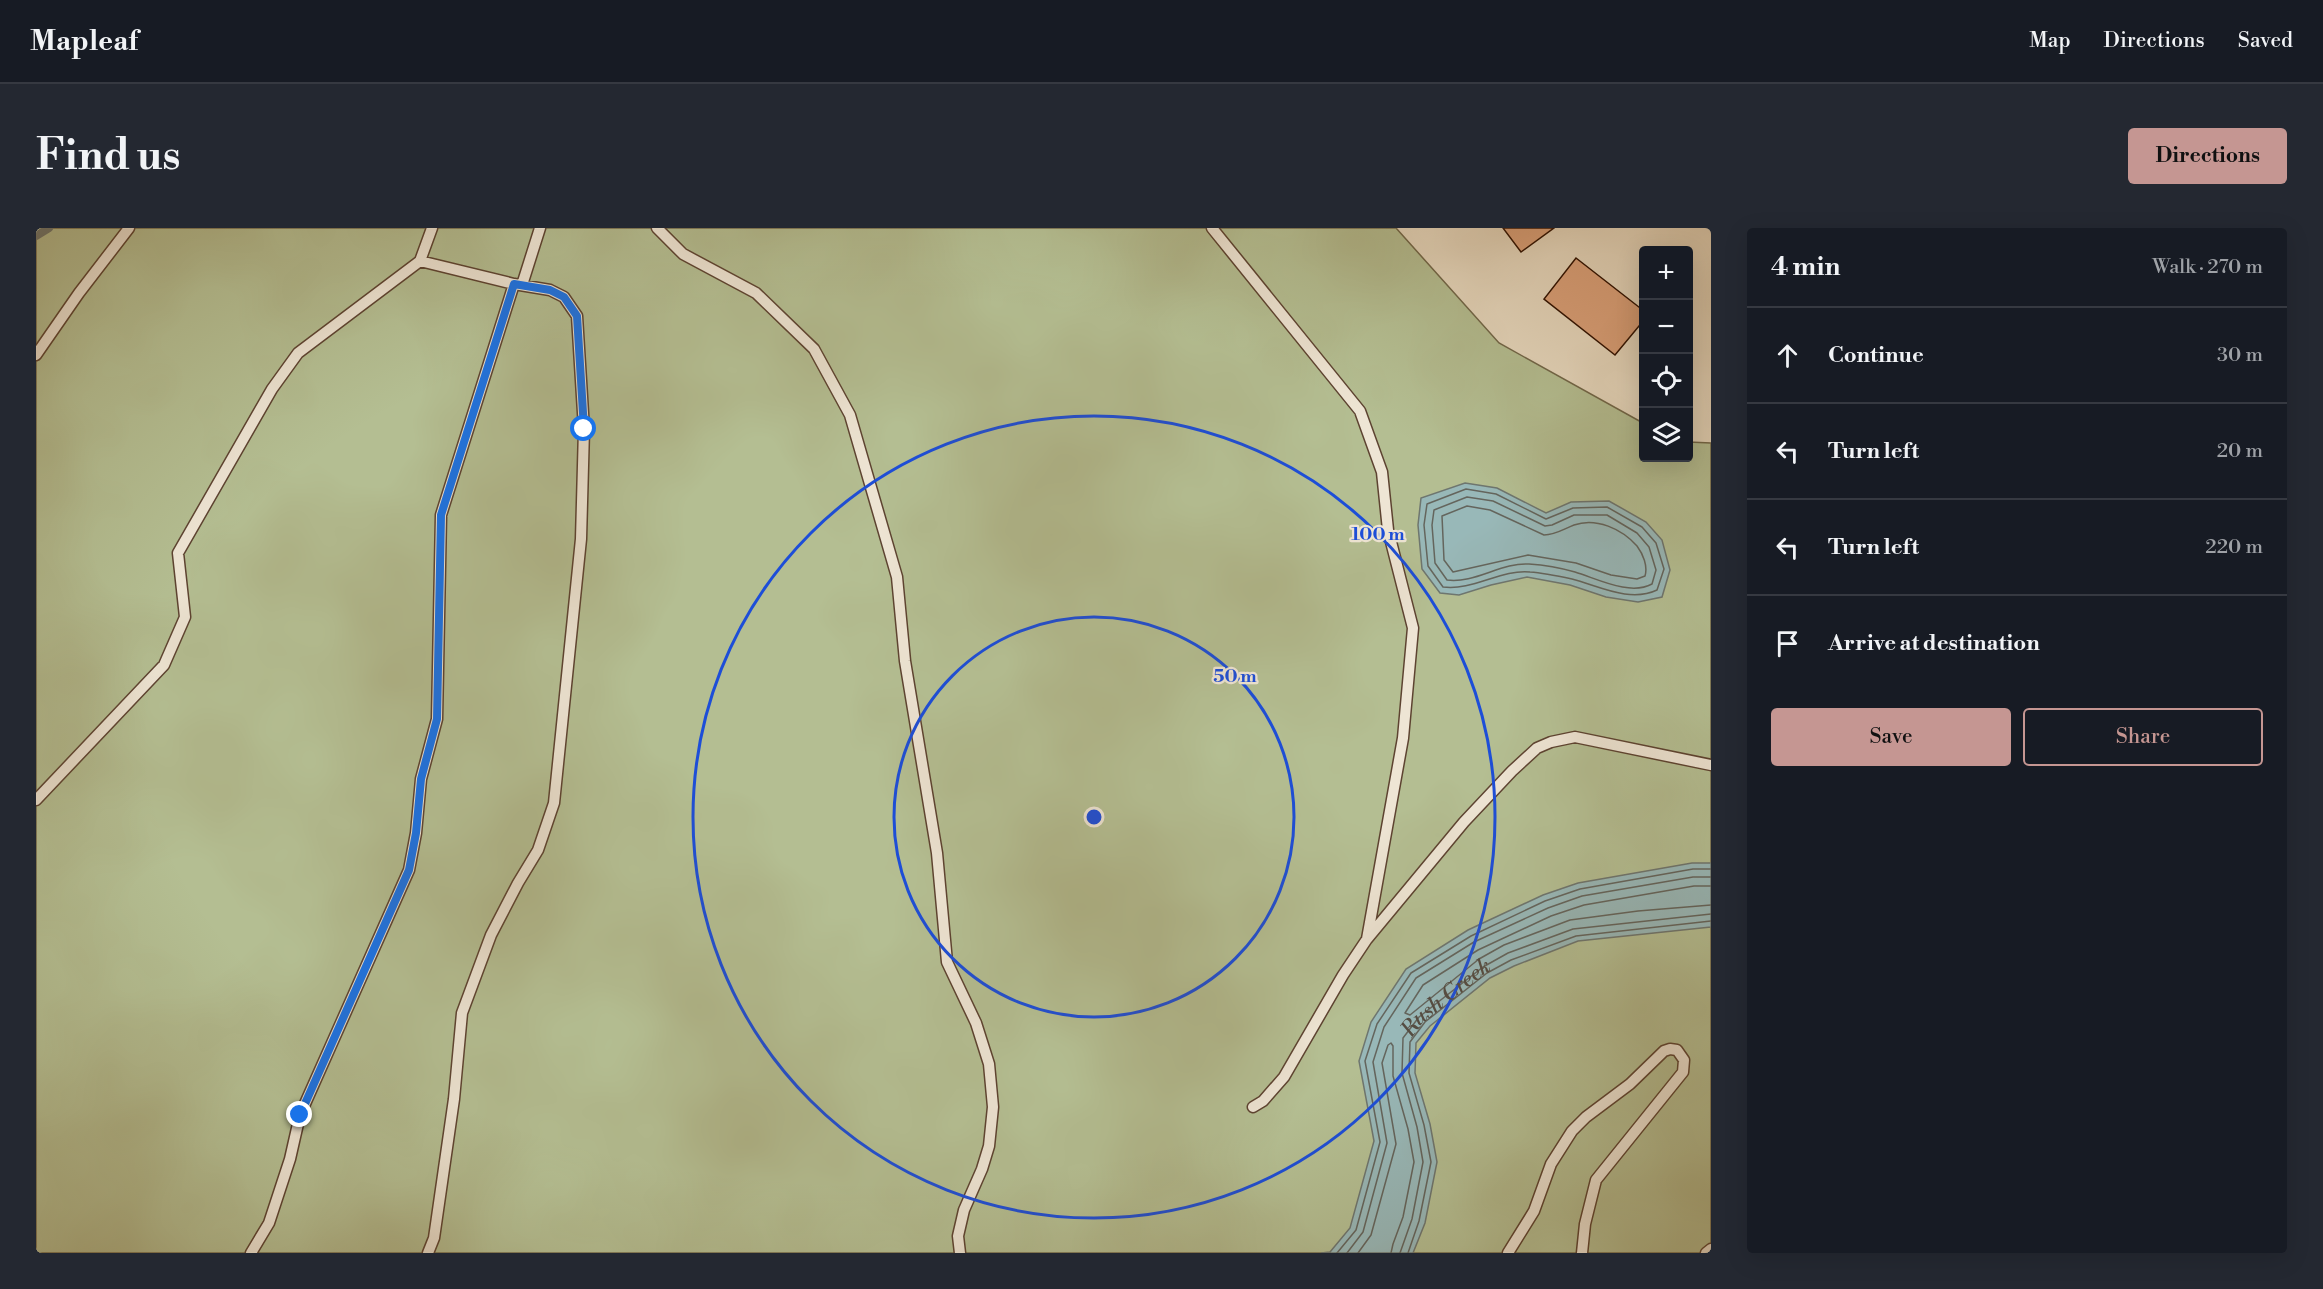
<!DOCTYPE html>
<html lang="en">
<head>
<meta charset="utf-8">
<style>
	:root { --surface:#171b24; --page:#242831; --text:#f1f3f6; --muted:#9ea1a6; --line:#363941; --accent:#c59692 }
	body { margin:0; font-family:"Libre Bodoni",serif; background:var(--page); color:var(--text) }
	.controls { position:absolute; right:18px; top:18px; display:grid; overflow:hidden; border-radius:6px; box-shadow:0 6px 24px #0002 }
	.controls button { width:54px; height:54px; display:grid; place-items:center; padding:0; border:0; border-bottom:2px solid var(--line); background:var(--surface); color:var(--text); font:30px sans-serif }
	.stop { position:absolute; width:18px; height:18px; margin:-14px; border:4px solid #1a73e8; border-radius:50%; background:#fff }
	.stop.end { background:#1a73e8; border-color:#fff; box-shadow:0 2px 6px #0008 }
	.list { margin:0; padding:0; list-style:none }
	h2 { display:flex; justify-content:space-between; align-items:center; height:78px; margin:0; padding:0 24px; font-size:26px }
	h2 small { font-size:20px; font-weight:400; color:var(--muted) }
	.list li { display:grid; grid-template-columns:39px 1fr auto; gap:18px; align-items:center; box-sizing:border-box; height:96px; padding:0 24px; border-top:2px solid var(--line) }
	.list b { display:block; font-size:22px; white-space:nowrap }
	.list em { font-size:20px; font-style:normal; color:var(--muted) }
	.actions { display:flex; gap:12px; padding:18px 24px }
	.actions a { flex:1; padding:14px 0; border:2px solid var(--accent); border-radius:6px; text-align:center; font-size:21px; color:var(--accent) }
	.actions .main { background:var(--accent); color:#111 }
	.icon { flex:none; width:33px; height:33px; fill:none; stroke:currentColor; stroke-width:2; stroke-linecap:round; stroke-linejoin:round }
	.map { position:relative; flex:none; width:1675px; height:1025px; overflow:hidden; border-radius:6px }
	header { display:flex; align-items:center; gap:36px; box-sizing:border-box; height:84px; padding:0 30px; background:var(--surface); border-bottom:2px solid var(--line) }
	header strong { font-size:28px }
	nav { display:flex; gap:33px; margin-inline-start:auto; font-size:21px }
	.intro { display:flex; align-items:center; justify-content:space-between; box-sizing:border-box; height:144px; padding:0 36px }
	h1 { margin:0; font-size:42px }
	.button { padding:15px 27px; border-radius:6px; background:var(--accent); color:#111; font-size:21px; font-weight:700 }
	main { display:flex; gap:36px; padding:0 36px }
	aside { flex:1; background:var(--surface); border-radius:6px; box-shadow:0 6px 24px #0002 }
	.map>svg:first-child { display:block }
</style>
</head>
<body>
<header>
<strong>Mapleaf</strong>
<nav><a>Map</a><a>Directions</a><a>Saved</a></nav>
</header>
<div class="intro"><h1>Find us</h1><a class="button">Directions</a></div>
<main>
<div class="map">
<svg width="1675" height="1025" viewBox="0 0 1675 1025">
	<rect width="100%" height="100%" fill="#e5d7bd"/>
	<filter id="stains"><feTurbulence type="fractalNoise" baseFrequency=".00333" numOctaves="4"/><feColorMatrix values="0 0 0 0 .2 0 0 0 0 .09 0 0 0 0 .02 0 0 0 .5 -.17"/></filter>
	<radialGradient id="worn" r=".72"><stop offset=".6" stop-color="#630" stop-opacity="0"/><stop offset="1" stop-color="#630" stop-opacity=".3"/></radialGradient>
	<path fill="#b4be92" stroke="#72684a" stroke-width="1.5" d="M 0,0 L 1360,0 L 1463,115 L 1607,195 L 1608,230 L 1652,230 L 1653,214 L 1675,215 L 1675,1025 L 0,1025 Z"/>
	<path fill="#98b8b8" stroke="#6e766f" stroke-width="1.5" d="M 1429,255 L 1461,260 L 1510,285 L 1535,274 L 1573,273 L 1610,294 L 1626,312 L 1634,342 L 1626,369 L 1602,374 L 1570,369 L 1534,357 L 1491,349 L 1455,357 L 1423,367 L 1404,365 L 1386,341 L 1382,297 L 1385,270 Z
		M 1656,635 L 1675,635 L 1675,699 L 1542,713 L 1478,738 L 1454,750 L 1394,798 L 1380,815 L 1379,845 L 1394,896 L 1401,934 L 1389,995 L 1377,1025 L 1285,1025 L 1294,1024 L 1314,1000 L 1338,913 L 1323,833 L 1335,794 L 1370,741 L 1432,702 L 1507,667 L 1542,655 Z"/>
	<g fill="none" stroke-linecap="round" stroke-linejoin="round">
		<g stroke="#64655d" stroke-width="1.5">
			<path d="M 1430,261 L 1460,266 L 1510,291 L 1537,280 L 1571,279 L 1606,299 L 1620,315 L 1628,341 L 1621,362 C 1594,375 1563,358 1536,351 C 1522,348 1508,345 1494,344 C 1465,341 1437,363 1407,359 L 1392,338 L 1388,297 L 1391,276 Z"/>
			<path d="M 1431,269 L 1457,273 L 1509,298 L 1516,297 L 1538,287 L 1571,287 L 1601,305 L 1613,319 L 1620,342 L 1616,356 C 1594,368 1562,351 1539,344 C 1525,340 1508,337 1493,336 C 1466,334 1438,356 1411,352 L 1399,335 L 1396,297 L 1398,282 Z"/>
			<path d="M 1431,278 L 1454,282 L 1508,307 C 1519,307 1528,301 1538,297 C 1560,289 1586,301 1601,318 C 1607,326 1612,338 1609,348 L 1601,351 L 1575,347 L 1540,335 L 1492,327 L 1417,344 L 1408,332 L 1406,288 Z"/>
			<path d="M 1675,658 L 1658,658 L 1548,677 L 1515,688 L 1442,722 L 1387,757 L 1369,785 L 1374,787 L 1443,731 L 1468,717 L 1534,692 L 1602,683 L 1675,677"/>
			<path d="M 1301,1025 L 1320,1002 L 1344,914 L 1329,833 L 1341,796 L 1375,745 L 1435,708 L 1509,673 L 1544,661 L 1657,641 L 1675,641"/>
			<path d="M 1311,1025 L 1327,1004 L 1351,915 L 1337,834 L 1348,799 L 1380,750 L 1438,714 L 1512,680 L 1546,668 L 1657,649 L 1675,649"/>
			<path d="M 1322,1025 L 1335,1007 L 1360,916 L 1346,835 L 1352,817 L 1355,815 L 1357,818 L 1357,848 L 1372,901 L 1378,934 L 1367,989 L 1357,1016 L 1355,1025"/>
			<path id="s1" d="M 1364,1025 L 1376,991 L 1387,934 L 1381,899 L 1366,845 L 1367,810 L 1383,789 L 1447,739 L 1472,725 L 1537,701 L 1675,686"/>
			<path d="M 1372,1025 L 1383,993 L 1395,934 L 1388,897 L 1373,845 L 1374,814 L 1389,794 L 1451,745 L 1475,732 L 1540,708 L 1675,693"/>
		</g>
		<path stroke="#6e766f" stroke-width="8" d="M 0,8 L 13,0"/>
	</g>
	<path fill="#d9a079" stroke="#301202" stroke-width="1.5" d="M 1467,0 L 1518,0 L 1485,24 Z
		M 1540,30 L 1608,83 L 1608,92 L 1579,127 L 1508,71 Z"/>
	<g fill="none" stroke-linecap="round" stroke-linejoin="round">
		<defs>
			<path id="service" d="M 621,0 L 647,26 L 720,65 L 778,121 L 814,187 L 861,349 L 869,433 L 901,625 L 911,734 L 940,795 L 953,836 L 957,879 L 953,918 L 946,941 L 928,982 L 922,1008 L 924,1025
				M 1176,0 L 1324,183 L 1346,244 L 1352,302 L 1377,400 L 1367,510 L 1331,711
				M 384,33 L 478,56 L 514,62 L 528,69 L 541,88 L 548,201 L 545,311 L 518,575 L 502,622 L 482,655 L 455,707 L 426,785 L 418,871 L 398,1010 L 392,1025
				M 486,57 L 504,0
				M 0,127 L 43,65 L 93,0
				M 0,572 L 128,437 L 149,389 L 142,325 L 236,161 L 262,125 L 384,33 L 396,0
				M 1217,879 L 1227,873 L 1248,849 L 1307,747 L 1331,711 L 1428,594 L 1476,543 L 1501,520 L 1515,514 L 1539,509 L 1675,537
				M 215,1025 L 233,995 L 254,931 L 264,887 L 373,642 L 380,605 L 385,551 L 401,491 L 405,287 L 478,56
				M 1472,1025 L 1498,983 L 1515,936 L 1536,903 L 1550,889 L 1594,856 L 1628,823 L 1634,821 L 1641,822 L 1648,832 L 1647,844 L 1560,952 L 1549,996 L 1546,1025
				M 1670,1025 L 1675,1021"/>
		</defs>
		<use href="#service" stroke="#5d4331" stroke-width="13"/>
		<use href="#service" stroke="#eee5d4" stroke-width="10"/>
	</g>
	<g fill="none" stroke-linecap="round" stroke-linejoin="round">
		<path stroke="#1a73e8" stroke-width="8" d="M 264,887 L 373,642 L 380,605 L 385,551 L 401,491 L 405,287 L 478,56 L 514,62 L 528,69 L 541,88 L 548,201"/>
	</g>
	<g fill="none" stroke="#1d4ed8" stroke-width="3">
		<circle cx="1058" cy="589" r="200"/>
		<circle cx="1058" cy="589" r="401"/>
	</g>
	<g text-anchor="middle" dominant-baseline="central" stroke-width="4.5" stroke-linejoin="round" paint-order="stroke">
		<g font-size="22" font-style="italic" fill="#544c42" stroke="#eee5d4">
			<text stroke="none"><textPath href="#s1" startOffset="280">Rush Creek</textPath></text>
		</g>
	</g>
	<circle cx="1058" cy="589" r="9" fill="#1d4ed8" stroke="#eee5d4" stroke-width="3"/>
	<g font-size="18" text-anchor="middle" font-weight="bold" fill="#1d4ed8" stroke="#eee5d4" stroke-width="4.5" stroke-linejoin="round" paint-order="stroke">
		<text x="1342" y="312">100 m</text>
		<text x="1199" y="454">50 m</text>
	</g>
	<rect width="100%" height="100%" filter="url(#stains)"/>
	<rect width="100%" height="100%" fill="url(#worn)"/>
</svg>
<div class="controls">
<button>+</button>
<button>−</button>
<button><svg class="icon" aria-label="locate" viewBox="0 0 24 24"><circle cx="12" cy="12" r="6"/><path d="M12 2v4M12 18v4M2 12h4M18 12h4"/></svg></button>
<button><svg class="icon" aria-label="layers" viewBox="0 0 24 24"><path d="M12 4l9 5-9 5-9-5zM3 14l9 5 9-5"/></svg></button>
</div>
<div class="stop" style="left:548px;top:201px"></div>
<div class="stop end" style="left:264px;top:887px"></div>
</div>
<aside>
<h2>4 min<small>Walk · 270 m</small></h2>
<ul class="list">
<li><svg class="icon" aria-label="ahead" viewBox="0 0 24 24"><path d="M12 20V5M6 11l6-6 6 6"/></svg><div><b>Continue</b></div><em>30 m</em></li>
<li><svg class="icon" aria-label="left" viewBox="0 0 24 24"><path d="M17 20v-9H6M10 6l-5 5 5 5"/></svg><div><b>Turn left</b></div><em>20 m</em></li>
<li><svg class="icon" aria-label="left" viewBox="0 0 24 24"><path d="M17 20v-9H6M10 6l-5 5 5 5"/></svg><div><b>Turn left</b></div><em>220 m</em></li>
<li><svg class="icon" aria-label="arrive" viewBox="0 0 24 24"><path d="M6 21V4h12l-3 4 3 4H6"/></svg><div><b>Arrive at destination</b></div></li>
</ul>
<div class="actions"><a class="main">Save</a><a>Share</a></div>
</aside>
</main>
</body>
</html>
